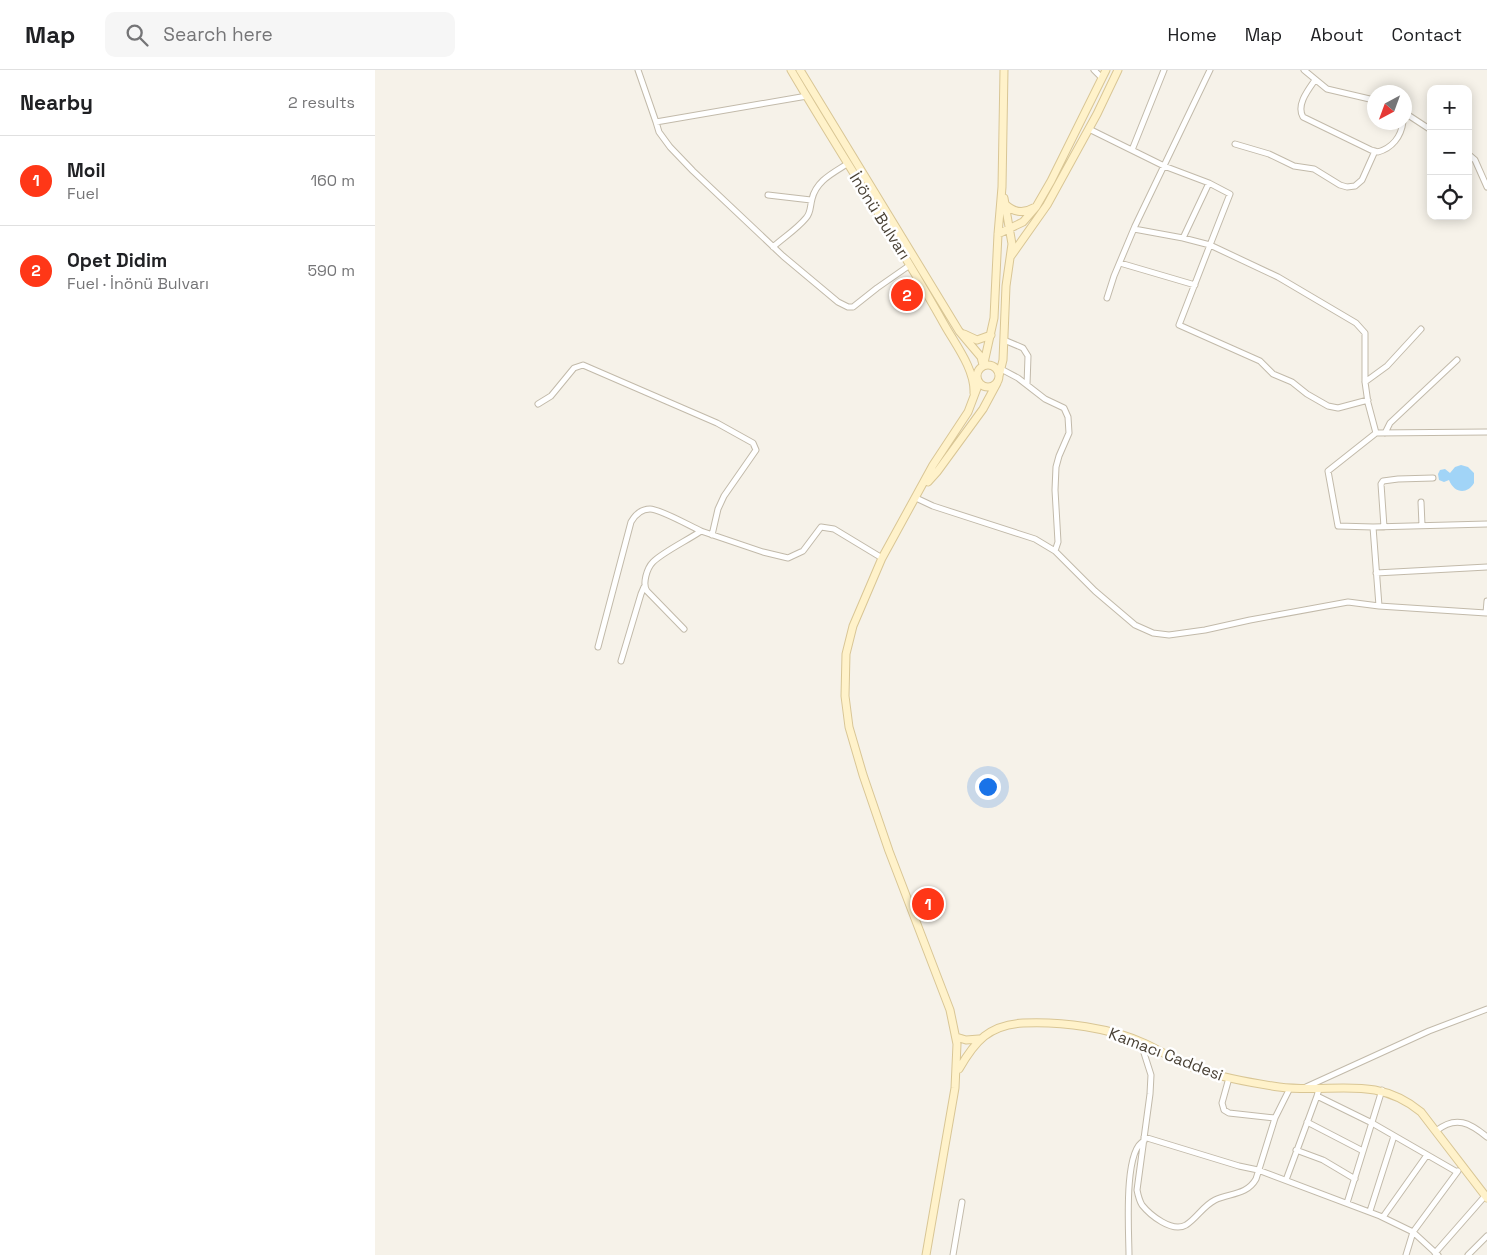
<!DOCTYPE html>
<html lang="en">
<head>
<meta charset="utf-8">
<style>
	:root { --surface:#fff; --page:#f6f6f6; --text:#202124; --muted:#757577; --line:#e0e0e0; --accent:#ff3717 }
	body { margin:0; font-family:"Space Grotesk",sans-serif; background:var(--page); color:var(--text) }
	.controls { position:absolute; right:15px; top:15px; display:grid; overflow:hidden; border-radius:10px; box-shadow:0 2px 12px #0003 }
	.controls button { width:45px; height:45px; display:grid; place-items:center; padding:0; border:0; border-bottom:1px solid var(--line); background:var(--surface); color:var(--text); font:25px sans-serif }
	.compass { position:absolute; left:992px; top:15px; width:45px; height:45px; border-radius:50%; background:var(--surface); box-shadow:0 2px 12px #0003; rotate:221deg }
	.you { position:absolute; left:612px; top:716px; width:18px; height:18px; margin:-12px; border:4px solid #fff; border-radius:50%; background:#1a73e8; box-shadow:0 0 0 8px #1a73e833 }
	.badge { display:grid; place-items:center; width:32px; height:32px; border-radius:50%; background:var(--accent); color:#fff; font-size:16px; font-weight:700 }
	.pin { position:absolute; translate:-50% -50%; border:2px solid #fff; box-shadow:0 1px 5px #0006 }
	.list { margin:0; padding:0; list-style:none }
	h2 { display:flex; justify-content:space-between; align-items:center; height:65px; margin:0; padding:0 20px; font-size:21px }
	h2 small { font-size:16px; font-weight:400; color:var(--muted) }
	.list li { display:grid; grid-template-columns:32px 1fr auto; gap:15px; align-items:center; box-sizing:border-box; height:90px; padding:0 20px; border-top:1px solid var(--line) }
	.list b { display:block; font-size:19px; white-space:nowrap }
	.list p { margin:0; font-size:16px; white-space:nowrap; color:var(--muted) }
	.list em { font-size:16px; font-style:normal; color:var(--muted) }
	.icon { flex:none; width:28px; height:28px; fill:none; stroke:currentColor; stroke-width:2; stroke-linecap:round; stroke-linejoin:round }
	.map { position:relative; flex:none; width:1112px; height:1185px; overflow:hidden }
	header { display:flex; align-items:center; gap:30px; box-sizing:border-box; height:70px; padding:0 25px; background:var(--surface); border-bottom:1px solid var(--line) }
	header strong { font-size:24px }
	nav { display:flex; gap:28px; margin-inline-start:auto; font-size:18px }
	.search { width:350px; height:45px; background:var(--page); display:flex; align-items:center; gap:12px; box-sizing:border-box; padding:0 18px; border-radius:10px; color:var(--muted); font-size:19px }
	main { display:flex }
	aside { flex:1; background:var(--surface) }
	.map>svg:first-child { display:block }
</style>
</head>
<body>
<header>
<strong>Map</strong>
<div class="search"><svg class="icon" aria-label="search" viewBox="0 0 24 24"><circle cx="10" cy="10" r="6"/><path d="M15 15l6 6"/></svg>Search here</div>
<nav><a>Home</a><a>Map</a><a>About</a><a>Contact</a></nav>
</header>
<main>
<aside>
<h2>Nearby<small>2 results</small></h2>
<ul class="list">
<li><span class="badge">1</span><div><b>Moil</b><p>Fuel</p></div><em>160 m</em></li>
<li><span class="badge">2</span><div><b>Opet Didim</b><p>Fuel · İnönü Bulvarı</p></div><em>590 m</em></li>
</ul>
</aside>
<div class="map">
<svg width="1112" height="1185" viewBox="0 0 1112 1185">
	<rect width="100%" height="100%" fill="#f6f2e9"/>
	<path fill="#a1d4f7" d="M 1086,395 L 1093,397 L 1099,403 L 1099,413 C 1092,425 1079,423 1074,410 L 1069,412 L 1064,410 L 1063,404 L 1065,400 L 1070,399 L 1075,403 L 1080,397 Z"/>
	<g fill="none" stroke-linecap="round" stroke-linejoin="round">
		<defs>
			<path id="street" d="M 263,0 L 281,52 L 432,26
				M 719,0 L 727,8
				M 929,0 L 952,19 L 999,30
				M 940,10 C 933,20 921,35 928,47 L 996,80 L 1003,82 C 1017,78 1026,67 1028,52
				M 1030,43 L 1056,60
				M 281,52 L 284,62 L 295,77 L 318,101 L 408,186 L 463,232 L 473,237 L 478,237 L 502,218 L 535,195
				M 714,59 L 789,96 L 834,113 L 855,124 L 835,175 L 903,207 L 981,253 L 990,263 L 990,312 L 993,333 L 1001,363
				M 860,74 L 894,84 L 919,96 L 939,99 L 965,115 L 972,117 L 980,116 L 987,110 L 1000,81
				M 757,80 L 789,0
				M 1093,84 L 1100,90 L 1112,117
				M 393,125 L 436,130
				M 759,159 L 808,168 L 835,175 L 804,255 L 885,291 L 898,304 L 917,312 L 932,324 L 953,336 L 963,338 L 993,330
				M 808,168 L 834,113
				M 398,177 C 408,168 422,159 431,148 C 436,143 435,136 437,129 C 441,111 458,103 472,94
				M 745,193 L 820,215
				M 732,228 L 739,206 L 760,156 L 835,0
				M 629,270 L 648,278 L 653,286 L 652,315
				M 626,299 L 643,308 L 670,329 L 689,338 L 693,347 L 694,363 L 684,386 L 681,397 L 680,420 L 683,472 L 680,481
				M 990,312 L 1012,296 L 1046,259
				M 163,334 L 176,326 L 199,298 L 208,295 L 342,353 L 378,373 L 381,380 L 349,426 L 343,439 L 337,465
				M 1010,363 L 1015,353 L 1082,290
				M 541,428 L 558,436 L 660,469 L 680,481 L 720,521 L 760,555 L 778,563 L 794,565 L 830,560 L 875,550 L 973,532 L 1004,536 L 998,457 L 1112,454
				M 1046,432 L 1047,455
				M 998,457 L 963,456 L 953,401 L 1001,363 L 1112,362
				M 1009,457 L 1006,414 L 1008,411 L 1023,409 L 1058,408
				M 1001,503 L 1112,497
				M 1004,536 L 1111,543 L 1112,531
				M 309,559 L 272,521 C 267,514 272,498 278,492 C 288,482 313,470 326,461 L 388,482 L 413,488 L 428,481 L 446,457 L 459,459 L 507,488
				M 223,577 L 256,452 C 260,445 266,439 275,439 C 285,439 315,456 326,461
				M 246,591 L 266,524 L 269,517
				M 771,974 L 769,983 L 776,1005 L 775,1024 L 762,1120 C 763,1125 764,1130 767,1135 C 775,1145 797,1163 811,1155 C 822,1148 828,1136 840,1130 C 855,1123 872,1125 881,1109 L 900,1048 L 915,1018
				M 854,1008 L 847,1033 L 849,1040 L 854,1043 L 900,1048
				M 931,1017 L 1054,961 L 1112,939
				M 944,1019 L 942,1026 L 997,1053 L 1082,1102
				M 932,1052 L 988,1081
				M 1061,1061 C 1081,1045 1095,1053 1112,1067
				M 769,1067 L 864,1096 L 883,1100 L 1005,1146 L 1038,1162 L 1063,1185
				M 921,1080 L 948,1090 L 980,1109
				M 911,1110 L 942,1026
				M 972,1133 L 1007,1020
				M 995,1141 L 1019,1066
				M 1008,1147 L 1052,1085
				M 1060,1183 L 1110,1126
				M 578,1185 L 587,1132
				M 754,1185 C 754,1164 748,1080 769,1071
				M 1031,1185 L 1038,1162 L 1083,1101
				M 1093,1185 L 1112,1166"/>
			<path id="secondary" d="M 416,0 C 466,85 521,168 569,254 C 580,274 600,299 599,323
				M 425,0 L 584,261 L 606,287 L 608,295
				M 630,134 C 638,142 648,144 658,138
				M 623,164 L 648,152 L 661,137 L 676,111 L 731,0
				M 636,186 L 672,135 L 722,44 L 743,0
				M 589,264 L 602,270 L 616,265
				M 609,293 L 619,248 L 620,226 L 623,164 L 627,117 L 629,0
				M602 306a11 11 0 1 1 22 0a11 11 0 1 1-22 0Z
				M 624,306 L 628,290 L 631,216 L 637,174 L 629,128
				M 553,412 L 562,402 L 608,339 L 622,313
				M 581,967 L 591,970 L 604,969
				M 584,999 C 600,971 614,955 648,953 C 686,951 737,958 771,974 C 788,982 804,993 822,999 C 848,1008 877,1013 904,1017 C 958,1024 1000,1004 1046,1042 L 1112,1128
				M 551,1185 L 580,1018 L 582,974 L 575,940 L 514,781 L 488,705 L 474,657 L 470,626 L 471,584 L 478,556 L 507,488 L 558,395 L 593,342 L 604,313"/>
		</defs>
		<use href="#street" stroke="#c2baaa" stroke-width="7"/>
		<use href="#secondary" stroke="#d9c695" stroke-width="9"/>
		<use href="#street" stroke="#fff" stroke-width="5"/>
		<use href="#secondary" stroke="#fff2ca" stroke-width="7"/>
	</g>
	<g text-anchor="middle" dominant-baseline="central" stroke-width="5" stroke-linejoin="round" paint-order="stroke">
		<g font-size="16" fill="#4a4236" stroke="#fff">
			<text transform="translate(505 146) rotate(58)">İnönü Bulvarı</text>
			<text transform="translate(791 984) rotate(21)">Kamacı Caddesi</text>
		</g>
	</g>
</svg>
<div class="controls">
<button>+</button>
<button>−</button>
<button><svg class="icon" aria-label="locate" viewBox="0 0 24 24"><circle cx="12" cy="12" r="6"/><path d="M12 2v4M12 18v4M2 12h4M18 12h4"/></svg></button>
</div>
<svg class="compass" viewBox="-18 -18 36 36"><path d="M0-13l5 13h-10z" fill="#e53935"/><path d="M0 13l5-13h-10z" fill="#757577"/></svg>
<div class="you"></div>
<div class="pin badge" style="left:553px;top:834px">1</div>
<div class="pin badge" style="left:532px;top:225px">2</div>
</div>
</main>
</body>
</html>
